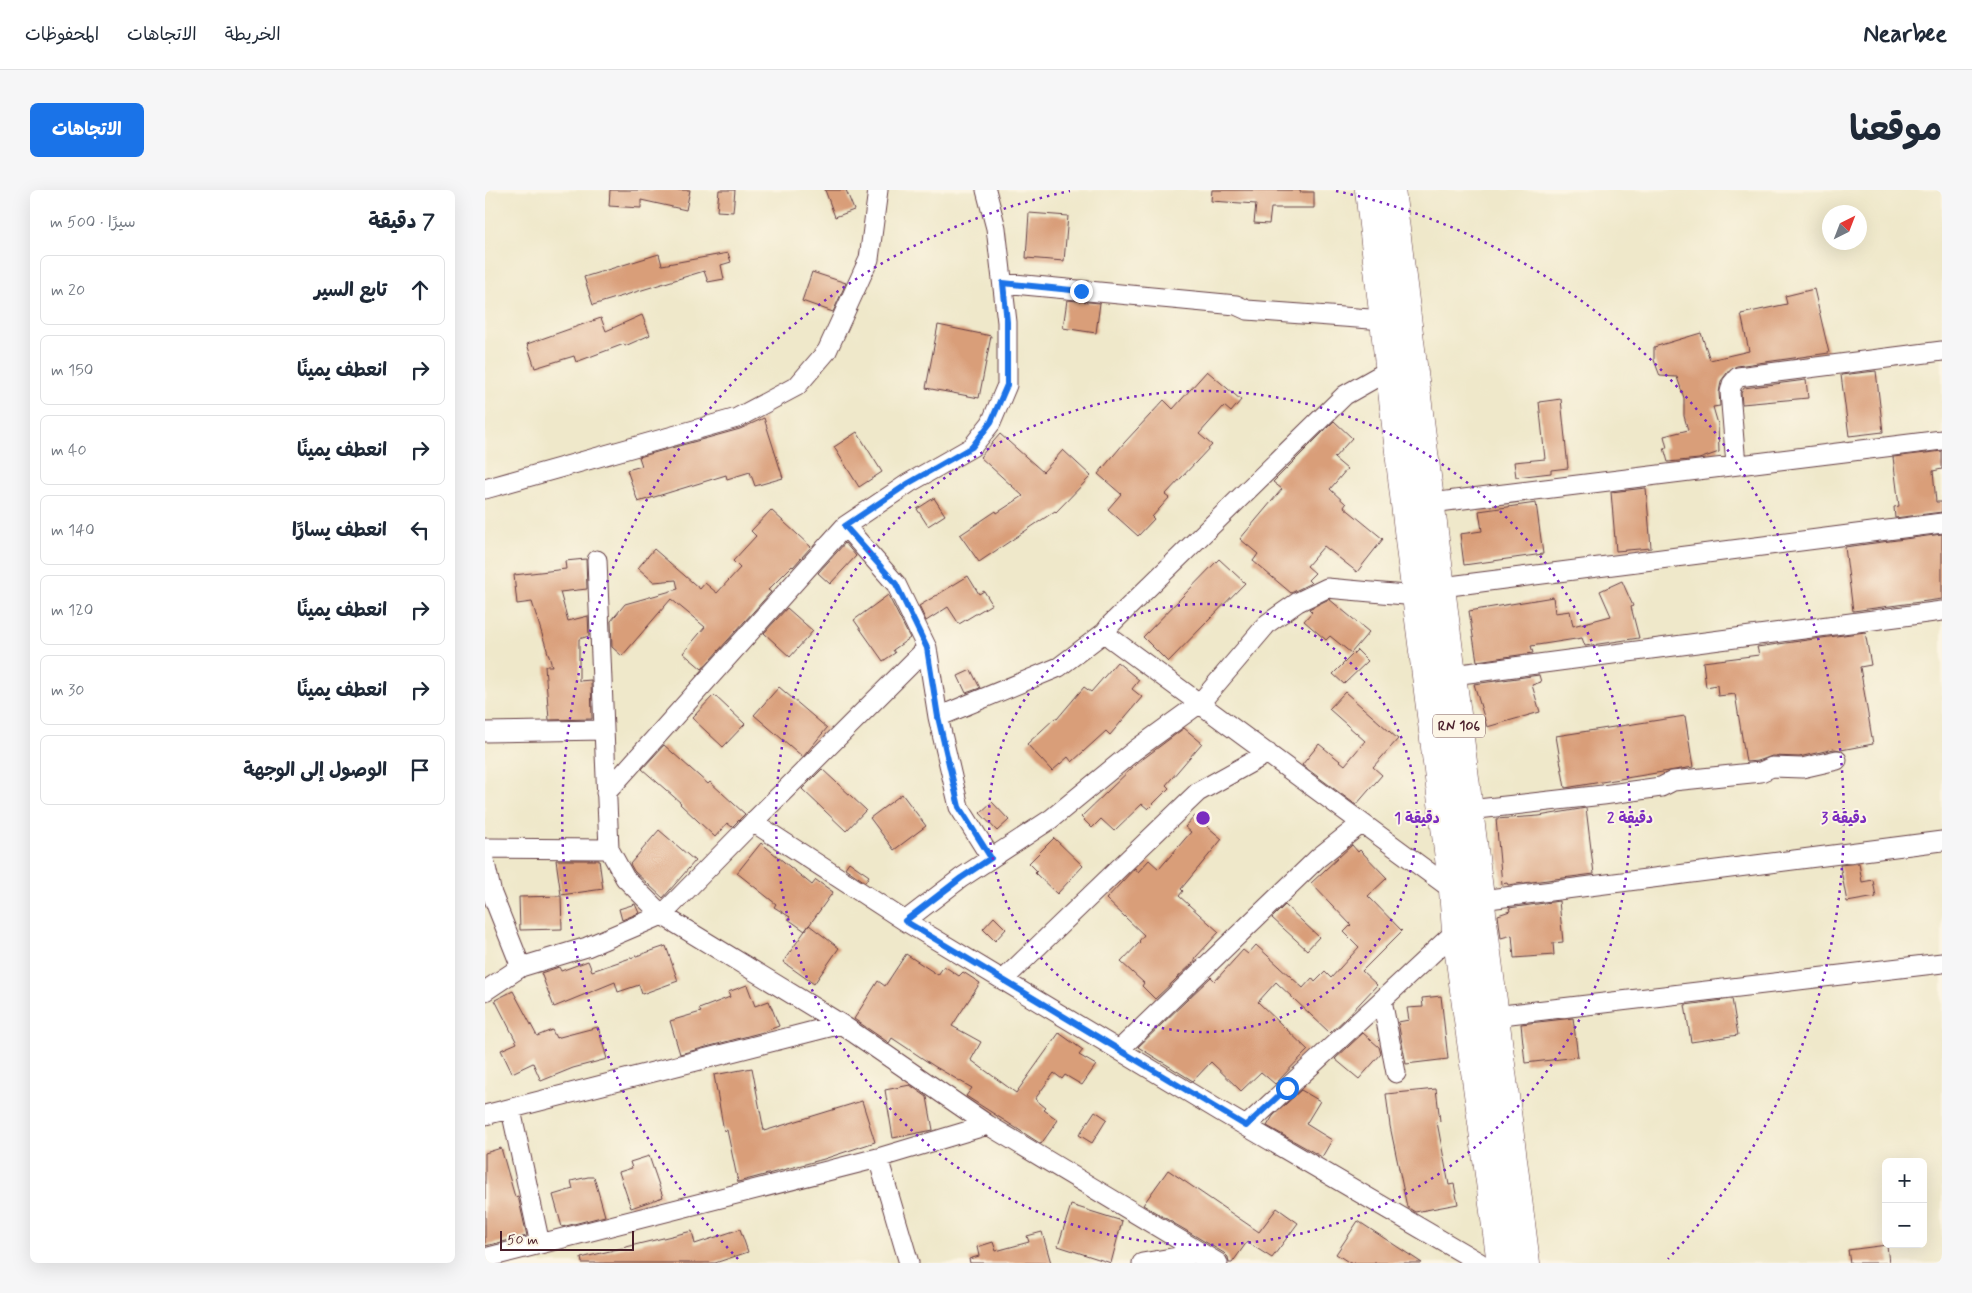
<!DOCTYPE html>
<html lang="ar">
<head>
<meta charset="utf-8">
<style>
	:root { --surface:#fff; --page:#f6f6f7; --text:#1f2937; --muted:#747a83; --line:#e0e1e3; --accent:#1a73e8 }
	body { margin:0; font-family:Mynerve,"Playpen Sans Arabic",sans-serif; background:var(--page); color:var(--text); direction:rtl }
	.controls { position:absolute; right:15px; bottom:15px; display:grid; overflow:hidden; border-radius:8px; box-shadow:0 5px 20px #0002 }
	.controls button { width:45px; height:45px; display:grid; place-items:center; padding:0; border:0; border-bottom:1px solid var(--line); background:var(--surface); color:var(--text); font:25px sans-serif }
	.compass { position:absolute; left:1337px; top:15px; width:45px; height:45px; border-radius:50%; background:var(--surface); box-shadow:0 5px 20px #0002; rotate:42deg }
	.scale { position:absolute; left:15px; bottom:12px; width:134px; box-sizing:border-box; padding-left:5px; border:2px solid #4a1f2b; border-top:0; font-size:14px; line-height:18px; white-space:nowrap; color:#4a1f2b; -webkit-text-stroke:4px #fcf5e5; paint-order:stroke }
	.stop { position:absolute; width:15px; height:15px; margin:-11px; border:4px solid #1a73e8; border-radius:50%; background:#fff }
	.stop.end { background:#1a73e8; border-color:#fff; box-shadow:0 1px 5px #0008 }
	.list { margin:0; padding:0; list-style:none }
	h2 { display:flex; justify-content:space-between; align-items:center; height:65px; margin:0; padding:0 20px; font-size:21px }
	h2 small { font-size:16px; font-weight:400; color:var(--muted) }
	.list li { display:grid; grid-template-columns:32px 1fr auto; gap:15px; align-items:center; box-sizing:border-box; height:70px; margin:0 10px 10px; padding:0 10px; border:1px solid var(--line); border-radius:8px }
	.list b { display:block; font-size:19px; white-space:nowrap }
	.list em { font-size:16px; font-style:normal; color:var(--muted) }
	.icon { flex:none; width:28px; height:28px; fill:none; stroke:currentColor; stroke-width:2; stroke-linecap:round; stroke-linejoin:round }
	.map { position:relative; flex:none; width:1457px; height:1073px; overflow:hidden; direction:ltr; border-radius:8px }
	header { display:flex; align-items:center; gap:30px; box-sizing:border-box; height:70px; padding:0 25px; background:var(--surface); border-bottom:1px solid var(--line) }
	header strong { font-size:24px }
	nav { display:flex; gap:28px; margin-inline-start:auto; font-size:18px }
	.intro { display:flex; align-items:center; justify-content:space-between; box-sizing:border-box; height:120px; padding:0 30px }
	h1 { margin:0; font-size:35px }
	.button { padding:12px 22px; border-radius:8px; background:var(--accent); color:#fff; font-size:18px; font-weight:700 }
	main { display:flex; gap:30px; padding:0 30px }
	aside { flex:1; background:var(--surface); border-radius:8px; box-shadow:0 5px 20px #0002 }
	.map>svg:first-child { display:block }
</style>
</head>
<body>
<header>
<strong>Nearbee</strong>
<nav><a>الخريطة</a><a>الاتجاهات</a><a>المحفوظات</a></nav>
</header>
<div class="intro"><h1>موقعنا</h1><a class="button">الاتجاهات</a></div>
<main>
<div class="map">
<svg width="1457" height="1073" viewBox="0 0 1457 1073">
	<rect width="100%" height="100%" fill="#fcf5e5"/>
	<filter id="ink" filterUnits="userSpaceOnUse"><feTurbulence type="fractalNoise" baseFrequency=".02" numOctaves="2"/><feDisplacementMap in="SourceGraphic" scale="10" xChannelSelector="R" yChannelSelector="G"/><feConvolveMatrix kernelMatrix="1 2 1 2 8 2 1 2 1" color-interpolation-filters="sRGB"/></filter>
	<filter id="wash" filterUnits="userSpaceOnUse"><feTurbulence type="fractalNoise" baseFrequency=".0096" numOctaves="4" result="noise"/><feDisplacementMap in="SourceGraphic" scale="20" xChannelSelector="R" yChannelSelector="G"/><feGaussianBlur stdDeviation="1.12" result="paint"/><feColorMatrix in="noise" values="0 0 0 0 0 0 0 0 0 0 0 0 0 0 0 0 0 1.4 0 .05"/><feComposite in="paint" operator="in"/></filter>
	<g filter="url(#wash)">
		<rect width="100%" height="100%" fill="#efe8ca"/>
		<g id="blocks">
			<path fill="#d99e79" d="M 125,0 L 205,0 L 201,20 L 156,10 L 156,18 L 124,16 Z
				M 234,0 L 250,0 L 248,22 L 232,21 Z
				M 340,0 L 361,0 L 369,20 L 350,27 Z
				M 727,0 L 815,0 L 815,2 L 829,2 L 829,18 L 786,18 L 784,34 L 769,33 L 771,14 L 726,11 Z
				M 544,23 L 583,26 L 579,71 L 541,68 Z
				M 243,63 L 246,72 L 236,75 L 239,89 L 223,92 L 219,81 L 108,115 L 99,87 L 174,64 L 177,75 Z
				M 327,82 L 361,93 L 348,122 L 317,111 Z
				M 1329,99 L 1344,163 L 1252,176 L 1245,179 L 1236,191 L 1234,203 L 1235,216 L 1228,217 L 1233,234 L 1234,262 L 1214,269 L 1183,272 L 1179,258 L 1182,258 L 1179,246 L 1203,240 L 1199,226 L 1199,208 L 1192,187 L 1175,186 L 1169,170 L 1169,157 L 1216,143 L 1225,170 L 1264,161 L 1256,124 L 1302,114 L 1300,106 Z
				M 582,110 L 615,113 L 611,143 L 578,138 Z
				M 157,125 L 165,145 L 140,156 L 139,154 L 91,172 L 89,166 L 50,178 L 42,154 L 116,128 L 121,141 Z
				M 453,135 L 506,146 L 494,208 L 441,198 Z
				M 722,181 L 756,210 L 746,222 L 739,216 L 714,244 L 727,255 L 680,305 L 684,308 L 667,327 L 669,329 L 653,346 L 623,319 L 636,304 L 613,284 L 639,253 L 679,210 L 688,219 Z
				M 1391,181 L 1398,242 L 1364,246 L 1356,185 Z
				M 1321,190 L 1323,208 L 1257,214 L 1256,203 L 1259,198 Z
				M 1076,209 L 1083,278 L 1066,280 L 1066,283 L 1031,287 L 1029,272 L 1060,269 L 1054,212 Z
				M 279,228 L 298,288 L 270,296 L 265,282 L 242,289 L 241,285 L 153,312 L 142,280 L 157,276 L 154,267 L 255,239 Z
				M 849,231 L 867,248 L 849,268 L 862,279 L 845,299 L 861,314 L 859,317 L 898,349 L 872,382 L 839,356 L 822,376 L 830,383 L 823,390 L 826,393 L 806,403 L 768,371 L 773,364 L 755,349 L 797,299 L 788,292 Z
				M 372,242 L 397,282 L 374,297 L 349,257 Z
				M 515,244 L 558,282 L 578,260 L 606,286 L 571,322 L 570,321 L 494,372 L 475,345 L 511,321 L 512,323 L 538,306 L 495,267 Z
				M 1457,261 L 1457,279 L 1448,281 L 1451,312 L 1457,312 L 1457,322 L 1410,328 L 1409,317 L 1414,316 L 1408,267 Z
				M 1161,298 L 1166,358 L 1131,361 L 1126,302 Z
				M 449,308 L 460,325 L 443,336 L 432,319 Z
				M 1051,313 L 1058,364 L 979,375 L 975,344 L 997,341 L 994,321 Z
				M 286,320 L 326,357 L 308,377 L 307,376 L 283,400 L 286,402 L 217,479 L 198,463 L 220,437 L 186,409 L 137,466 L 127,457 L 126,431 L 140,414 L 193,399 L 191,390 L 169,392 L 153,378 L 169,359 L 215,399 L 220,393 L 232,403 L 255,378 L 248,371 L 271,346 L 266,341 Z
				M 1457,344 L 1457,409 L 1368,421 L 1360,357 Z
				M 360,353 L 371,366 L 345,394 L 333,383 Z
				M 101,369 L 102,399 L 75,402 L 83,431 L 103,426 L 104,446 L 94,449 L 94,491 L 106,490 L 107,529 L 64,530 L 60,476 L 67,476 L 47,412 L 32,414 L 29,385 L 81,379 L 80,371 Z
				M 734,369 L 760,393 L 683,472 L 658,447 Z
				M 483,386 L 494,404 L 499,401 L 507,414 L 474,434 L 463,417 L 441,431 L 434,416 Z
				M 1137,391 L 1148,416 L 1146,417 L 1154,448 L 1100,456 L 1097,448 L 1046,456 L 1048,463 L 992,471 L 984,421 L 1068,407 L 1070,423 L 1085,421 L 1088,436 L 1126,426 L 1115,401 Z
				M 403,405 L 425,448 L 408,460 L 410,463 L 398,471 L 369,430 Z
				M 844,409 L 884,442 L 866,463 L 845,446 L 841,450 L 819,431 L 827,422 L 824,419 Z
				M 302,418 L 328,441 L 305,467 L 279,443 Z
				M 1380,442 L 1386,475 L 1375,477 L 1388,554 L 1356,560 L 1349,559 L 1314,567 L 1287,566 L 1273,571 L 1261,572 L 1250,504 L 1233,506 L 1232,495 L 1221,497 L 1218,472 L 1274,465 L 1272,457 Z
				M 872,460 L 883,471 L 859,494 L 848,484 Z
				M 632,472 L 654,490 L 647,499 L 657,507 L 625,545 L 621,541 L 587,572 L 583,567 L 567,581 L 542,554 L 570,528 L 572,529 L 599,497 L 606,502 Z
				M 486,480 L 495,498 L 481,503 L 473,486 Z
				M 1054,485 L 1056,492 L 1047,495 L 1055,522 L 1002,537 L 989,494 Z
				M 294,497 L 342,538 L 318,567 L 269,525 Z
				M 860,502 L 913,549 L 888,577 L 897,585 L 871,615 L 817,575 L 834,554 L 860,575 L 880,551 L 844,519 Z
				M 229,505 L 260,534 L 238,557 L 207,528 Z
				M 1200,526 L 1208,577 L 1080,598 L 1071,546 Z
				M 699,538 L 717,553 L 681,595 L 684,598 L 663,619 L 657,614 L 629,641 L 616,629 L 607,638 L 596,627 L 650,575 Z
				M 179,555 L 223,594 L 225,592 L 260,624 L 247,637 L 242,633 L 230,647 L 195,614 L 196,613 L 157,579 Z
				M 337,579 L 381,620 L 361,641 L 317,599 Z
				M 417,604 L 441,636 L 409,660 L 385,628 Z
				M 507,612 L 524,630 L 512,641 L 495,623 Z
				M 1101,618 L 1109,684 L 1023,695 L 1022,693 L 1017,694 L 1011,629 L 1054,626 Z
				M 710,626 L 737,649 L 696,699 L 698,701 L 694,706 L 734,742 L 711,767 L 709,772 L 670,809 L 657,796 L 659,793 L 636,772 L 655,752 L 654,751 L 659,745 L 621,709 L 650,678 L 653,682 L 664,670 L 674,679 L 706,642 L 700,637 Z
				M 174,640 L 210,671 L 178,708 L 149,681 L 145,674 Z
				M 569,648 L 598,676 L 572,704 L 550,683 L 552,681 L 544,673 Z
				M 276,653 L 327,695 L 331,690 L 348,702 L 320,741 L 303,729 L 305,727 L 289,717 L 291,714 L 252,683 Z
				M 867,655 L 873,662 L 875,660 L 902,688 L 883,706 L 917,741 L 877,781 L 892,795 L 861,828 L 845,843 L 791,792 L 773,812 L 823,860 L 790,894 L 776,882 L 756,901 L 726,872 L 708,891 L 653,857 L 726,787 L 730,791 L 758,760 L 763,764 L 771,755 L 818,798 L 827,788 L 830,792 L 840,782 L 846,788 L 874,757 L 859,742 L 866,735 L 826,693 Z
				M 71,670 L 114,670 L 118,699 L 76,705 Z
				M 364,672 L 384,686 L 380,692 L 360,678 Z
				M 1374,673 L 1377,692 L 1388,690 L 1391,707 L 1362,712 L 1355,675 Z
				M 76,706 L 77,739 L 35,740 L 34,707 Z
				M 1074,711 L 1078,752 L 1068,753 L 1069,765 L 1029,768 L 1027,745 L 1016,748 L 1013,725 L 1025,721 L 1024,718 Z
				M 150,714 L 154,723 L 137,730 L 134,719 Z
				M 800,715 L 834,747 L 822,760 L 787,728 Z
				M 509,727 L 521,739 L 510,751 L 498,739 Z
				M 324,735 L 354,758 L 329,794 L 298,772 Z
				M 181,756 L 193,791 L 157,804 L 154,795 L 133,802 L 130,792 L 69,817 L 56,783 L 74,777 L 76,781 L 103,771 L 107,781 Z
				M 421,764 L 453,785 L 459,776 L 474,786 L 478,782 L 495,793 L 467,836 L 496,852 L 486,870 L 531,903 L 574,843 L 598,860 L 594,865 L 611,875 L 597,895 L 580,885 L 577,889 L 569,883 L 550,909 L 561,918 L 559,920 L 573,930 L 556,954 L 481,906 L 487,898 L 449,876 L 407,848 L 404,853 L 369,829 L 393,791 L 400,796 Z
				M 262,795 L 270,816 L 284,811 L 294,836 L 278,842 L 195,864 L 185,831 L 216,822 L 214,819 L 245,807 L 243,802 Z
				M 28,801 L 52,846 L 67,840 L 71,848 L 113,837 L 122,869 L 88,878 L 56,891 L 48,873 L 27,883 L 16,860 L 32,853 L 10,810 Z
				M 956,806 L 963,869 L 921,874 L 913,832 L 924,830 L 922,818 L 938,817 L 937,808 Z
				M 1247,809 L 1253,845 L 1206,852 L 1200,815 Z
				M 1088,828 L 1093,867 L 1040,873 L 1036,834 Z
				M 878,843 L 894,857 L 896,864 L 874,889 L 850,869 Z
				M 267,878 L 279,941 L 377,911 L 390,952 L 339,969 L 253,992 L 242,940 L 239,941 L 229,885 Z
				M 425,895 L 442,907 L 448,940 L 408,948 L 400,900 Z
				M 951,899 L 955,931 L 952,932 L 964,995 L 969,994 L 973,1014 L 930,1022 L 922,1017 L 905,936 L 901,904 Z
				M 816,900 L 835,911 L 821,934 L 847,950 L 837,967 L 782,936 L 788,926 Z
				M 610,921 L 622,929 L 607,953 L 594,945 Z
				M 16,958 L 30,1007 L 33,1006 L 42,1046 L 0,1056 L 0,963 Z
				M 164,966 L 178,1007 L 146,1018 L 134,982 L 147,978 L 145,972 Z
				M 683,980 L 774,1042 L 792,1018 L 813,1033 L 787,1068 L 762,1052 L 747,1073 L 744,1073 L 743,1067 L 739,1063 L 658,1015 Z
				M 103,987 L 109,987 L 120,1026 L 77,1037 L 68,1005 L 88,999 L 86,991 Z
				M 586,1015 L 637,1031 L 626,1073 L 573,1056 Z
				M 873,1031 L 937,1073 L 865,1073 L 851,1064 Z
				M 255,1039 L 263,1062 L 230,1073 L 97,1073 L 96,1068 L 207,1041 L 210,1054 Z
				M 557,1042 L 566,1073 L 485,1073 L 484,1069 L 494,1066 L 492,1057 L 508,1052 L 511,1061 L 544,1052 L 542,1046 Z
				M 1402,1055 L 1404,1073 L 1365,1073 L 1363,1060 Z"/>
		</g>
	</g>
	<g filter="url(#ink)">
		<use href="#blocks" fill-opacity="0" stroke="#633d43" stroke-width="1"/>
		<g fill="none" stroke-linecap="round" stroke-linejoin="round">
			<defs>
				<path id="minor" d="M 518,93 L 751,115 L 762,120 L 899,130
					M 906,179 L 860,205 L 626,434 L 620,442 L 627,449 L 968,700 L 996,710 L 1457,651
					M 1251,275 L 1245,202 L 1247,194 L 1253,187 L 1457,161
					M 0,299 L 252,228 L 312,196 L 342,161 L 384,69 L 393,0
					M 946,313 L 1457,250
					M 360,336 L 411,394 L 442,458 L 453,527 L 474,617 L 506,668
					M 112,370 L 124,659 L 140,688 L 177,725 L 356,834 L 503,935 L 733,1073
					M 957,397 L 1457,333
					M 968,485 L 1457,421
					M 453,527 L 574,477 L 620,442
					M 0,542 L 119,540
					M 121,603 L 360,336 L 424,293 L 487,257 L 506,233 L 522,195 L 522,132 L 511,38 L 501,0
					M 984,620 L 1118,605 L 1176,597 L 1188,591 L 1276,582 L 1287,577 L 1317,578 L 1352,570
					M 268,632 L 442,458
					M 0,658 L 124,659
					M 0,673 L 7,704 L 36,777
					M 420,731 L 476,688 L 566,629 L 650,560 L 715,513 L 783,433 L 813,412 L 842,398 L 931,406
					M 518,790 L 713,602 L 783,563
					M 0,801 L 36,777 L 102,757 L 177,725 L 268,632 L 420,731 L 735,921 L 995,1073
					M 1009,826 L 1457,773
					M 634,860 L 833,668 L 877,633
					M 911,883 L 897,810 L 971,741
					M 26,920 L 55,1054
					M 0,925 L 356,834
					M 761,936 L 897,810
					M 393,968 L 424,1073
					M 0,1068 L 393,968 L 503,935
					M 657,1073 L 716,1063 L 716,1067"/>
				<path id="primary" d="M 884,0 L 926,366 L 968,700 L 971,741 L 1016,1073
					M 906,0 L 1041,1073"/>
			</defs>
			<use href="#minor" stroke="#633d43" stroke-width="21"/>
			<use href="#primary" stroke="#633d43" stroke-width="29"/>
			<use href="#minor" stroke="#fff" stroke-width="19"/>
			<use href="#primary" stroke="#fff" stroke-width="28"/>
		</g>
	</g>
	<g fill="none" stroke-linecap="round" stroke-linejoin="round" filter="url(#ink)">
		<path stroke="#1a73e8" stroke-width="6" d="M 596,101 L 518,93 L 522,132 L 522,195 L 506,232 L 487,257 L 424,293 L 360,336 L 411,394 L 442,458 L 453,527 L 474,617 L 506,668 L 476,688 L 420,731 L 761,936 L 802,898"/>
	</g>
	<g fill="none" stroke="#7b2cbf" stroke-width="2.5" stroke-dasharray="2.5 5">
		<circle cx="718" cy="628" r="214"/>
		<circle cx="718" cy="628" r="427"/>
		<path d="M253 1069A641 641 0 0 1 585 1M851 1A641 641 0 0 1 1183 1069"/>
	</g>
	<g text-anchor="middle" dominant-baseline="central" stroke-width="4" stroke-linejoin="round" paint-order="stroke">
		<rect fill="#fcf5e5" stroke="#7f5f63" stroke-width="1" x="948" y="524.5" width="52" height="23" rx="4"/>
		<g font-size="14" font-weight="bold" fill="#4a1f2b">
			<text x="974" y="536">RN 106</text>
		</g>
	</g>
	<circle cx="718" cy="628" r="8" fill="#7b2cbf" stroke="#fcf5e5" stroke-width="2.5"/>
	<g font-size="15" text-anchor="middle" font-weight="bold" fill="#7b2cbf" stroke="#fcf5e5" stroke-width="4" stroke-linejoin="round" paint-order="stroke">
		<text x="932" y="633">1 دقيقة</text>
		<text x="1145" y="633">2 دقيقة</text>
		<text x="1359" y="633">3 دقيقة</text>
	</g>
</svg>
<div class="controls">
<button>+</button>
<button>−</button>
</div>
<svg class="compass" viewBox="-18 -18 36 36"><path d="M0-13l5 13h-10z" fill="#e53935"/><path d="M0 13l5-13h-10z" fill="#747a83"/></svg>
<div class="scale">50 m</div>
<div class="stop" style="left:802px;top:898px"></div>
<div class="stop end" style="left:596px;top:101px"></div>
</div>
<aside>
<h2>7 دقيقة<small>سيرًا · 500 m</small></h2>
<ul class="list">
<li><svg class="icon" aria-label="ahead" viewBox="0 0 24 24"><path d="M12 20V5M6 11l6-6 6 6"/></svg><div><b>تابع السير</b></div><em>20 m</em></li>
<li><svg class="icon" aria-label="right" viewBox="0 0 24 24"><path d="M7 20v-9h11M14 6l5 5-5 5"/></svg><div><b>انعطف يمينًا</b></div><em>150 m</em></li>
<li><svg class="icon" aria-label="right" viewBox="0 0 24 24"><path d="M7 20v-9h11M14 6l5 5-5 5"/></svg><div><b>انعطف يمينًا</b></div><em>40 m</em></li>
<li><svg class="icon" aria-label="left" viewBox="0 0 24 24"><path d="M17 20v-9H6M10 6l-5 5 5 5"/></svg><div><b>انعطف يسارًا</b></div><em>140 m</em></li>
<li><svg class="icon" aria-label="right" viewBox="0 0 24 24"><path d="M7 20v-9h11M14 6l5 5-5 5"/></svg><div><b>انعطف يمينًا</b></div><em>120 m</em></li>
<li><svg class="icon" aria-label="right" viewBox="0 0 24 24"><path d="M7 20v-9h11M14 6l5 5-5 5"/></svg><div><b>انعطف يمينًا</b></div><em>30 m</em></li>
<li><svg class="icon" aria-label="arrive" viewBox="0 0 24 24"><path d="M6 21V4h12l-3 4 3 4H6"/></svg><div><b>الوصول إلى الوجهة</b></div></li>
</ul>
</aside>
</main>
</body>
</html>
